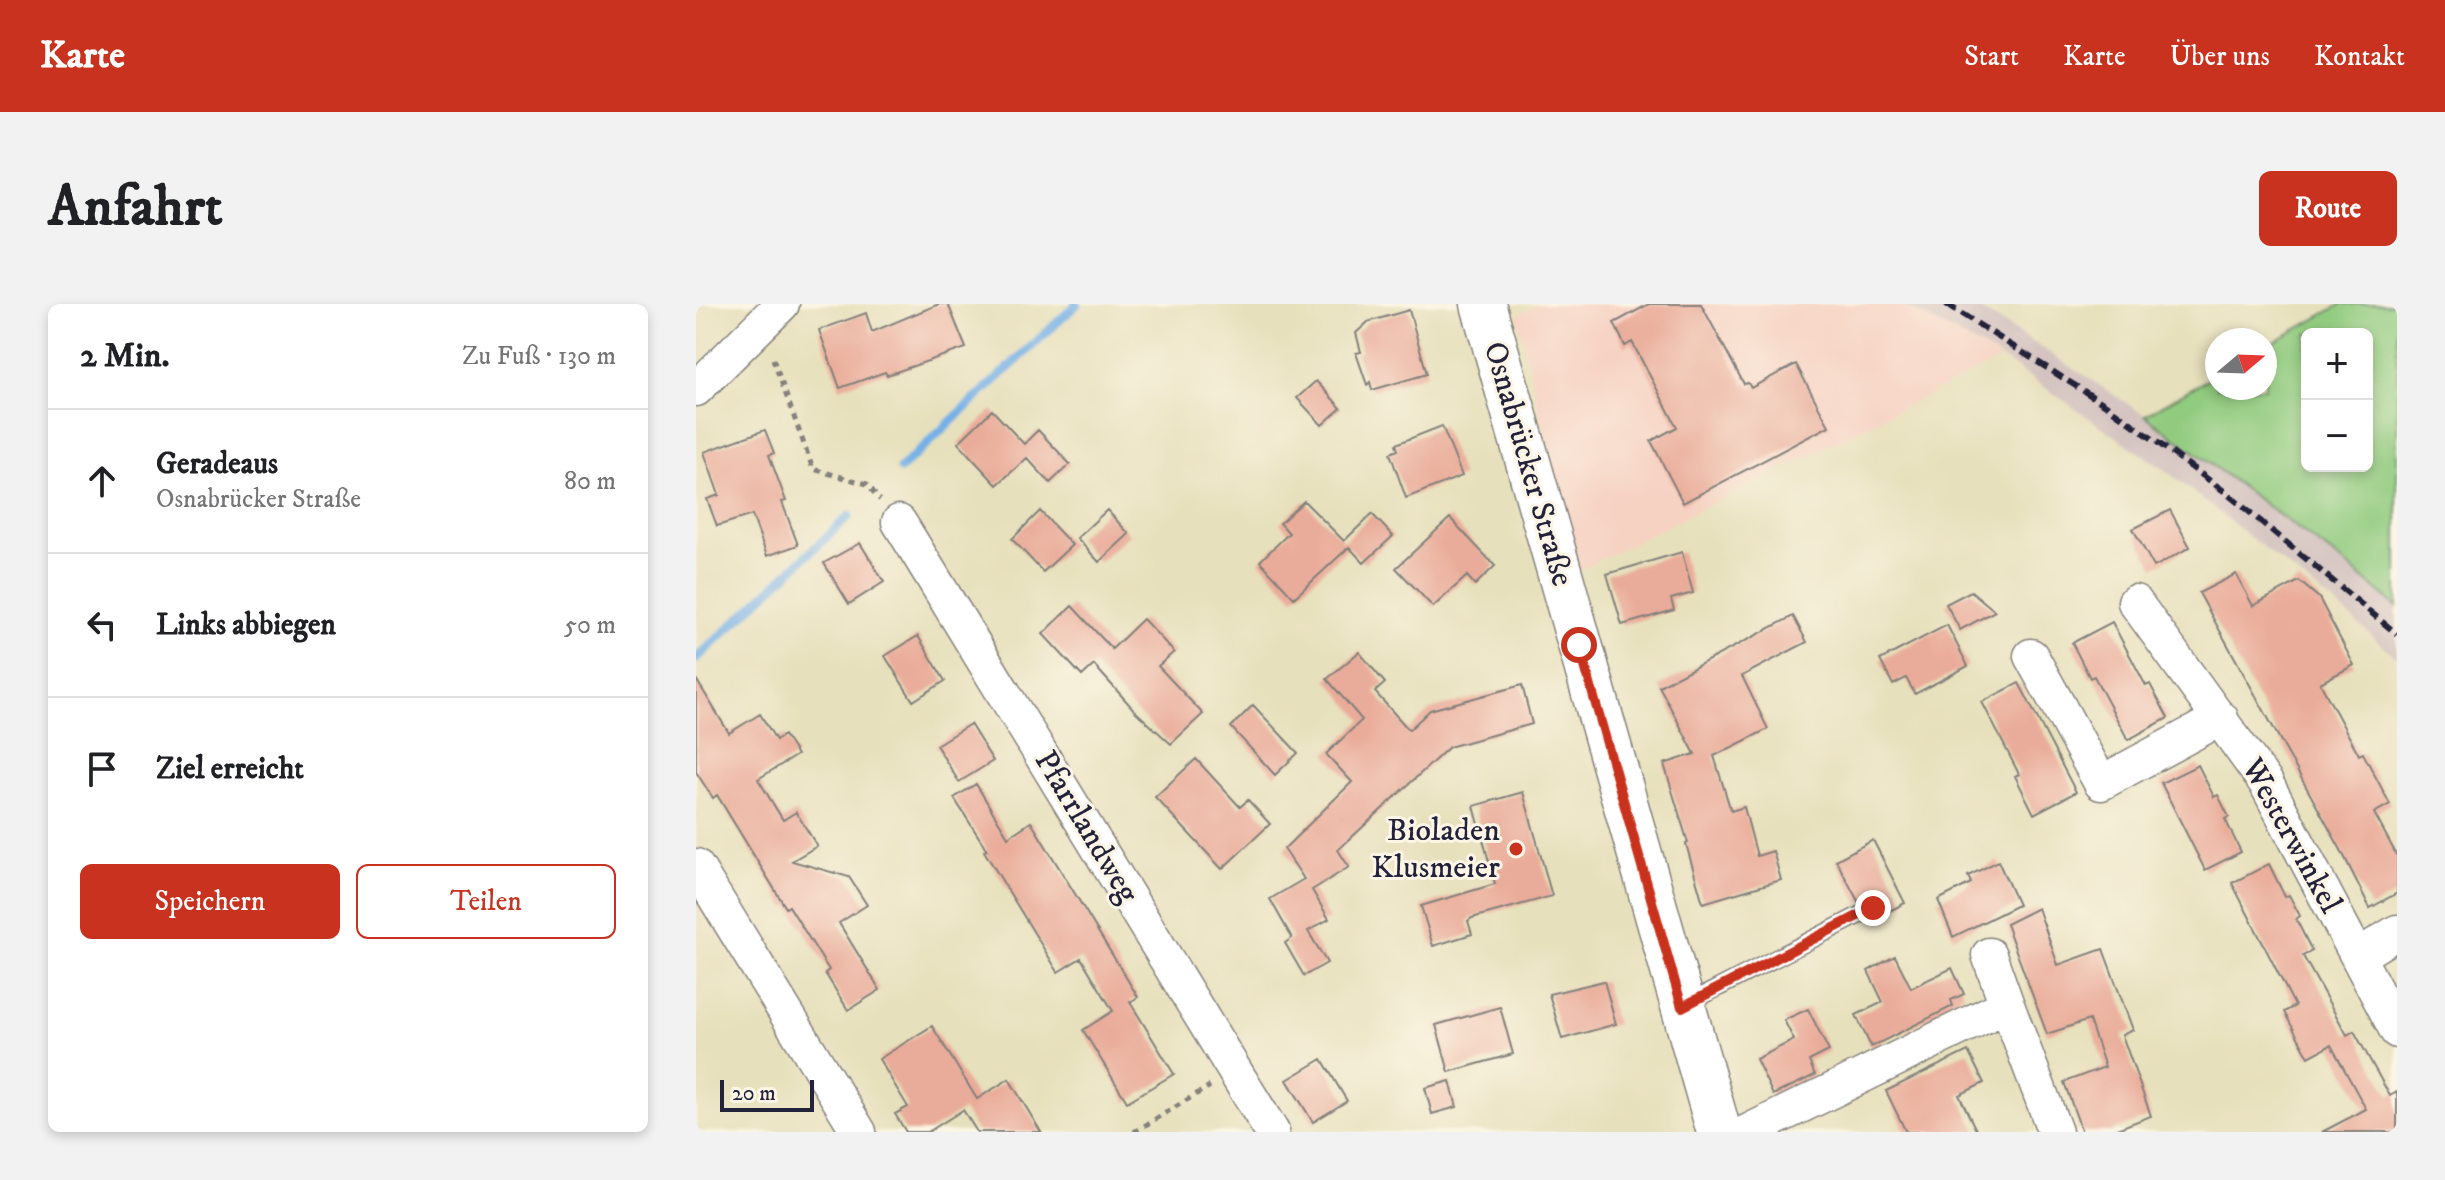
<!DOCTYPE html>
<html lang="de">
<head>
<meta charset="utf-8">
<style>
	:root { --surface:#fff; --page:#f2f2f2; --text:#202124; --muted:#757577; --line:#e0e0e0; --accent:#c8321e }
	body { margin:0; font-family:"IM FELL DW Pica",serif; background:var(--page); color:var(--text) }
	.controls { position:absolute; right:24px; top:24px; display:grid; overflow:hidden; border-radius:12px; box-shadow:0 4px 12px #0003 }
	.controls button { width:72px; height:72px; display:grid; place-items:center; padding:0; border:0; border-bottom:2px solid var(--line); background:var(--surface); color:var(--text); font:40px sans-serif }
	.compass { position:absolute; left:1509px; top:24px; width:72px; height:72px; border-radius:50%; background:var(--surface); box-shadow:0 4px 12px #0003; rotate:71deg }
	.scale { position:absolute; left:24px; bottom:20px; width:94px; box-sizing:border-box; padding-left:8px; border:4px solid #22223b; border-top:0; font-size:22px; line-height:28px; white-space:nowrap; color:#22223b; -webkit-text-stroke:6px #fcf5e5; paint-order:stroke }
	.stop { position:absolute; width:24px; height:24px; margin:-18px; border:6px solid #c8321e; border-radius:50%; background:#fff }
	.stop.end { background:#c8321e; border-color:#fff; box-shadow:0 2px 8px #0008 }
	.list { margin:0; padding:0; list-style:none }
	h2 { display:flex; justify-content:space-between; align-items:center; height:104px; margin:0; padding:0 32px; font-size:34px }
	h2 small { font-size:26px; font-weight:400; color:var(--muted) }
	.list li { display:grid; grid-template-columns:52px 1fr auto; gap:24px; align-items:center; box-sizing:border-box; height:144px; padding:0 32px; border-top:2px solid var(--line) }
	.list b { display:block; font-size:30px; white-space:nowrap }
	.list p { margin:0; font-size:26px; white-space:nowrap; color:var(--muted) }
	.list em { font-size:26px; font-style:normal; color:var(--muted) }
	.actions { display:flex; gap:16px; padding:24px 32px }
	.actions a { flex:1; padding:18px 0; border:2px solid var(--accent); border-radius:12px; text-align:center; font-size:28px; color:var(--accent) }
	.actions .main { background:var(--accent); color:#fff }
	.icon { flex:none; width:44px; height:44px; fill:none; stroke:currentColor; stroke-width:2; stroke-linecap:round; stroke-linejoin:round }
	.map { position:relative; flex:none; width:1701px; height:828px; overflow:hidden; border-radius:12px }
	header { display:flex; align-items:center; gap:48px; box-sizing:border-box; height:112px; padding:0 40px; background:var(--accent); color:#fff }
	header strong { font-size:38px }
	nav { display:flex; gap:44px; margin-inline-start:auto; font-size:28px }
	.intro { display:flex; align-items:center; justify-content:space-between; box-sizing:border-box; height:192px; padding:0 48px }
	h1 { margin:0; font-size:56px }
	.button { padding:20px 36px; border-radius:12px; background:var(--accent); color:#fff; font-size:28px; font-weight:700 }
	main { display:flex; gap:48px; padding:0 48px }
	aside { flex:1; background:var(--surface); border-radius:12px; box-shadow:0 4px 12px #0003 }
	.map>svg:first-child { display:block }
</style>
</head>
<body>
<header>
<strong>Karte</strong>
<nav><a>Start</a><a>Karte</a><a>Über uns</a><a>Kontakt</a></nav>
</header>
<div class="intro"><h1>Anfahrt</h1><a class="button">Route</a></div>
<main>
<aside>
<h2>2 Min.<small>Zu Fuß · 130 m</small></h2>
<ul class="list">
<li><svg class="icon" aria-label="ahead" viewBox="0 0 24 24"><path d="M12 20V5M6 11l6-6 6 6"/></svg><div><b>Geradeaus</b><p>Osnabrücker Straße</p></div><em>80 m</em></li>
<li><svg class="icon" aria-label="left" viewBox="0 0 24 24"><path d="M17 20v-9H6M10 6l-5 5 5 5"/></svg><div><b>Links abbiegen</b></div><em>50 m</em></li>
<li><svg class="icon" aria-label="arrive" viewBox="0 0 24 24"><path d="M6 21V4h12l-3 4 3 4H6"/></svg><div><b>Ziel erreicht</b></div></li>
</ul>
<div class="actions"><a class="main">Speichern</a><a>Teilen</a></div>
</aside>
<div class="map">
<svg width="1701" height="828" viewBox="0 0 1701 828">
	<rect width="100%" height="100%" fill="#fcf5e5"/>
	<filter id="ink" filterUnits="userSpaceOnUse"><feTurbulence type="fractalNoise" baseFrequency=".0125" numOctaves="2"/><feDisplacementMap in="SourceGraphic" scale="16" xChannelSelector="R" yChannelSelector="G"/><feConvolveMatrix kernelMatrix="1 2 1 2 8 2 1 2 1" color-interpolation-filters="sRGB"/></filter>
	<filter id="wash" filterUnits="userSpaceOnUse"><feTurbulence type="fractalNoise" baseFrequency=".006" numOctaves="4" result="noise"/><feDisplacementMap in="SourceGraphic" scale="32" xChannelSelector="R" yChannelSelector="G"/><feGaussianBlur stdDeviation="1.8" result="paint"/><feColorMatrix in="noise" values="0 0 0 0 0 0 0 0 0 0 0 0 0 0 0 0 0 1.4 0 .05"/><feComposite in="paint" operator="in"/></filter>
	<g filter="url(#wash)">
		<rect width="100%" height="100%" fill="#e7e0bc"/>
		<path fill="#f6d2c3" d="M 842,0 L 1205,0 L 1306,54 L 879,268 L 821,11 Z"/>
		<path fill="#d1bfbd" d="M 1205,0 L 1273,0 L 1312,22 L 1449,111 L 1652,262 L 1701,303 L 1701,354 L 1649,308 L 1473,169 L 1306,54 Z"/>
		<path fill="#91cb7f" stroke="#5a765d" stroke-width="2" fill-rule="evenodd" d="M 1646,0 L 1701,0 L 1701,303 L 1652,262 L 1449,111 L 1521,70 L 1521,84 L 1569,84 L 1569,43 ZM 1611,30 L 1671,30 L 1671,162 L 1611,162 Z"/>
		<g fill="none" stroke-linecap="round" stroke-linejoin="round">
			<path stroke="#75b0e6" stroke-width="9" d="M 204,165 L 381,0
				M 0,355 L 153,212"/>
		</g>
		<g id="blocks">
			<path fill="#eaac9a" d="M 243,0 L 252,0 L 270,44 L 191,71 L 189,68 L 144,84 L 123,26 L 170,9 L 176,28 Z
				M 953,0 L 1005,0 L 1048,80 L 1052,79 L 1055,84 L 1100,60 L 1133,122 L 987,199 L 955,137 L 981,123 L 936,38 L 929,42 L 918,19 Z
				M 713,6 L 731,70 L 676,86 L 674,78 L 671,81 L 660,49 L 665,48 L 660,29 L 672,18 Z
				M 620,77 L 645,104 L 626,121 L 601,94 Z
				M 296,106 L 328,140 L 342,126 L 374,160 L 354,179 L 331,154 L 301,181 L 262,139 Z
				M 746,122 L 766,172 L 710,194 L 694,149 L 702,146 L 700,140 Z
				M 69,126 L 78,149 L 73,151 L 90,197 L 86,198 L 102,241 L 71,252 L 56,211 L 21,222 L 11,195 L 23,191 L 8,148 Z
				M 608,197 L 648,237 L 676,210 L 697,232 L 668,259 L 653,243 L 598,294 L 564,257 L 593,229 L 584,219 Z
				M 411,206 L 433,230 L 403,258 L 381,234 Z
				M 1474,206 L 1494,243 L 1458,263 L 1437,225 Z
				M 344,207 L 376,241 L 347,268 L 316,235 Z
				M 754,214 L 799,262 L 779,281 L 771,272 L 737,303 L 700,264 Z
				M 164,239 L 188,278 L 153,300 L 128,259 Z
				M 986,248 L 997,289 L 975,295 L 978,306 L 926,321 L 911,270 Z
				M 1540,270 L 1557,302 L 1603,277 L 1623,294 L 1658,361 L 1624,379 L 1663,451 L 1667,449 L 1694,500 L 1678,509 L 1701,552 L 1701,589 L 1674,604 L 1645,546 L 1503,289 Z
				M 1275,287 L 1299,307 L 1264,326 L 1250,300 Z
				M 376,302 L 416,345 L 447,315 L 478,348 L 462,362 L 507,410 L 475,440 L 440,408 L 398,361 L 386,372 L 347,330 Z
				M 1097,312 L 1111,338 L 1046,372 L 1072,425 L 1018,452 L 1035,507 L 1048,503 L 1061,552 L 1077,547 L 1085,576 L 1007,599 L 990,540 L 992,539 L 968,460 L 999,450 L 963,382 Z
				M 1416,318 L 1450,382 L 1454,380 L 1472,414 L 1432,436 L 1398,372 L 1394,374 L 1376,339 Z
				M 1251,321 L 1272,362 L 1219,390 L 1210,374 L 1197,381 L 1184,356 Z
				M 222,332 L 249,377 L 217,397 L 189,352 Z
				M 663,348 L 689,379 L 679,388 L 713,426 L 734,406 L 826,381 L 836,420 L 753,443 L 642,546 L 653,563 L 616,586 L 633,615 L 612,627 L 631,659 L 608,672 L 589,639 L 596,634 L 574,595 L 608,575 L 588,545 L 656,478 L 630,450 L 666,416 L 631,375 Z
				M 0,375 L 33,429 L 64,410 L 80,436 L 88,431 L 101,451 L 62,475 L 87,516 L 100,508 L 121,542 L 96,557 L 153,573 L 171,601 L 143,619 L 184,686 L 152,706 L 129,669 L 133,666 L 93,602 L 90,604 L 21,491 L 17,494 L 0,468 Z
				M 1323,379 L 1380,488 L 1338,510 L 1319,472 L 1323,470 L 1286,398 Z
				M 557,401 L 602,449 L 579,471 L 535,423 Z
				M 274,420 L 297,457 L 263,478 L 240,441 Z
				M 500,455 L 544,503 L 552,496 L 574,520 L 526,565 L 459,493 Z
				M 1502,461 L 1518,493 L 1522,491 L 1533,513 L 1529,515 L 1545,548 L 1509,566 L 1465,479 Z
				M 280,480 L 312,533 L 335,518 L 442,693 L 434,698 L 478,770 L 431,798 L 387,726 L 417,707 L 385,654 L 362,668 L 288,547 L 291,546 L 258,494 Z
				M 827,488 L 856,592 L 776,614 L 772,617 L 776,630 L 737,642 L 725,602 L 799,580 L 778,502 Z
				M 1177,536 L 1209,599 L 1184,612 L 1188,605 L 1186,598 L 1177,593 L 1163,599 L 1140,556 Z
				M 1302,557 L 1322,601 L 1257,633 L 1242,596 L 1275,579 L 1272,572 Z
				M 1573,560 L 1589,593 L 1593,591 L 1604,612 L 1600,615 L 1616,647 L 1607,652 L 1651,731 L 1658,727 L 1694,792 L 1701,788 L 1701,828 L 1626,828 L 1670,805 L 1635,741 L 1613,753 L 1588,708 L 1599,702 L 1536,579 Z
				M 1342,604 L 1362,661 L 1407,645 L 1437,726 L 1426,731 L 1455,812 L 1413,828 L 1386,828 L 1368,778 L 1409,763 L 1393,716 L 1351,730 L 1310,620 Z
				M 1199,652 L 1215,684 L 1256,664 L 1268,690 L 1255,696 L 1257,702 L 1175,743 L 1160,711 L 1187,698 L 1172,667 Z
				M 908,677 L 920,720 L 866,735 L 853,690 Z
				M 804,703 L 817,750 L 753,768 L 740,721 Z
				M 1112,705 L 1133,747 L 1113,757 L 1119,771 L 1077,791 L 1060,755 L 1098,736 L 1088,716 Z
				M 236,722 L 281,795 L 313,775 L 345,828 L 281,828 L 267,806 L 232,828 L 210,828 L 199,810 L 212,803 L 183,755 Z
				M 1272,747 L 1288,779 L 1263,791 L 1281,828 L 1210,828 L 1190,787 Z
				M 626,755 L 651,797 L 617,818 L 591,776 Z
				M 754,777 L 761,803 L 736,810 L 729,784 Z"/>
		</g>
	</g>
	<g filter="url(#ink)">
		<use href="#blocks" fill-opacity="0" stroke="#84817c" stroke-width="2"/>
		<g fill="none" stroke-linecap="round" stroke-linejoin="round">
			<defs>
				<path id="lane" d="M 987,702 L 1177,604"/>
				<path id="street" d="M 0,85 L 86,0
					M 203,218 L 576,828
					M 1439,298 L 1570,479 L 1701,727
					M 1335,352 L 1405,479 L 1525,414
					M 0,562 L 163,828
					M 1293,651 L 1311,701
					M 1662,652 L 1701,628
					M 1051,828 L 1311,701 L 1359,828"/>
				<path id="primary" d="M 787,0 L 1023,828"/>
			</defs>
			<use href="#lane" stroke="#84817c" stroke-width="19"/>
			<use href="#street" stroke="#84817c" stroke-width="37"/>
			<use href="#primary" stroke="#84817c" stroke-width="47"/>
			<path stroke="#84817c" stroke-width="5" stroke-dasharray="6 6" stroke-linecap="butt" d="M 77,55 L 117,165 L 171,180 L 184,196
				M 438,828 L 514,782"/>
			<use href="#lane" stroke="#fff" stroke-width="16"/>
			<use href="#street" stroke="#fff" stroke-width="34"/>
			<use href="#primary" stroke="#fff" stroke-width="44"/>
			<path stroke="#22223b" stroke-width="6" stroke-dasharray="12 6" stroke-linecap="butt" d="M 1250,0 L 1413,103 L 1528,187 L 1701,330"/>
		</g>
	</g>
	<g fill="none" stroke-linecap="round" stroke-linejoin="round" filter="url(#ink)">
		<path stroke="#c8321e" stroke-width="10" d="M 883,341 L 986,703 L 1177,604"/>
	</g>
	<circle fill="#c8321e" stroke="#fcf5e5" stroke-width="3" cx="820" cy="545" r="8"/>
	<g text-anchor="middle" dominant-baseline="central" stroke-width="6" stroke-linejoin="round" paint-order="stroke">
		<g font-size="32" fill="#22223b" stroke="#fcf5e5">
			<text transform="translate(832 160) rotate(74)">Osnabrücker Straße</text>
			<text transform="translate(390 523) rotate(59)">Pfarrlandweg</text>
			<text transform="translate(1595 532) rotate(61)">Westerwinkel</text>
		</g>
		<g font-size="32" fill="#22223b" stroke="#fcf5e5" text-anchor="end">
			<text x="804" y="527">Bioladen<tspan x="804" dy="37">Klusmeier</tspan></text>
		</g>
	</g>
</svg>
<div class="controls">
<button>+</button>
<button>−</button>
</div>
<svg class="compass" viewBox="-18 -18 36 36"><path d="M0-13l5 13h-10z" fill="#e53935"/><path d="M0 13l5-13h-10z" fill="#757577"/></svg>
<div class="scale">20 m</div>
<div class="stop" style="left:883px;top:341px"></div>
<div class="stop end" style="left:1177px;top:604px"></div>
</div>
</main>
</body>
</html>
